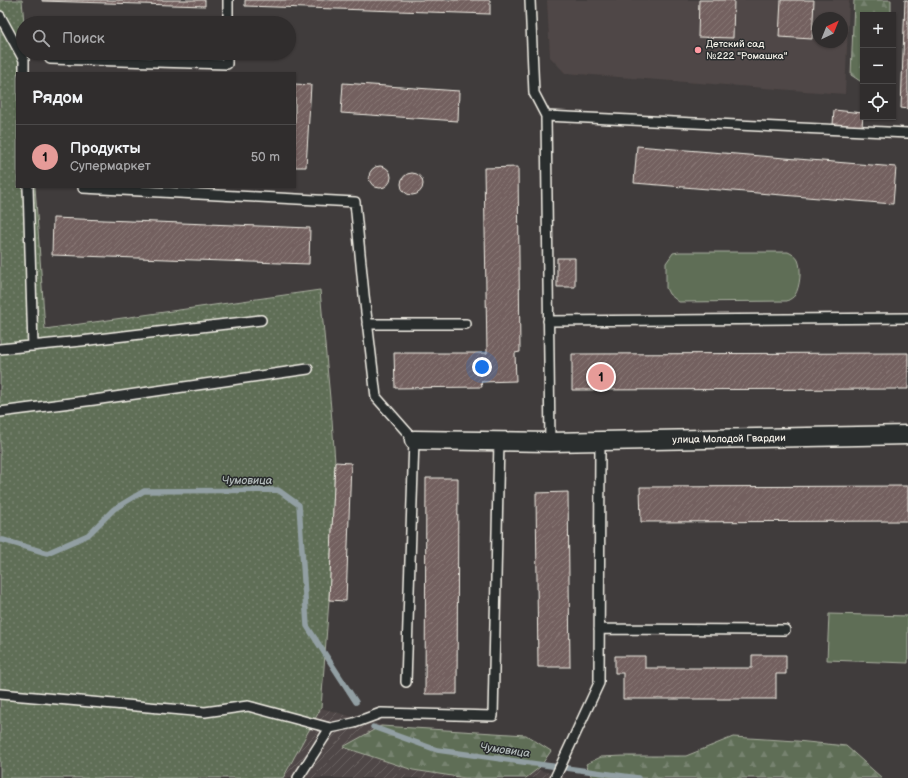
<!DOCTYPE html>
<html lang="ru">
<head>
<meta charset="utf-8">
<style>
	:root { --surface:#302d2d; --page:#3c3939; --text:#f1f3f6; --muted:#a8a8aa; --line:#4b4949; --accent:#e69b98 }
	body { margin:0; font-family:"Balsamiq Sans",sans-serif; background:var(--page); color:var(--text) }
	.controls { position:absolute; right:12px; top:12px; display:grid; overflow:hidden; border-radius:0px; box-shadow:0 1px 3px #0004 }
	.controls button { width:36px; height:36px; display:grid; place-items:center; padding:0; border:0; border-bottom:1px solid var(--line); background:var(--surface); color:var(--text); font:20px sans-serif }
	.compass { position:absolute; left:812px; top:12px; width:36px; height:36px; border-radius:50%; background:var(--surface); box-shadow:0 1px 3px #0004; rotate:43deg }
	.you { position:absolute; left:482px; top:367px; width:14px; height:14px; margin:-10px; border:3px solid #fff; border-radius:50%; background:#1a73e8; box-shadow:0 0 0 6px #1a73e833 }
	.badge { display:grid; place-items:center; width:26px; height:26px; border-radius:50%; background:var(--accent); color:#111; font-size:13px; font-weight:700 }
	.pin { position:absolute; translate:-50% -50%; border:2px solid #fff; box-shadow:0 1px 4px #0006 }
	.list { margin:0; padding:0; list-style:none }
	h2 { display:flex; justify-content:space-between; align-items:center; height:52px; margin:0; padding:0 16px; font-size:17px }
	h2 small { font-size:13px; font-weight:400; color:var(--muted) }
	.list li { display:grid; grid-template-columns:26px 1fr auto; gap:12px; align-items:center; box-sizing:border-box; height:64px; padding:0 16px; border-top:1px solid var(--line) }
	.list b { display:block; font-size:15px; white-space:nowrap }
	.list p { margin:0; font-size:13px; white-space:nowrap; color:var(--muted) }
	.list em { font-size:13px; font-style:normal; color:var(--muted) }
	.icon { flex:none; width:22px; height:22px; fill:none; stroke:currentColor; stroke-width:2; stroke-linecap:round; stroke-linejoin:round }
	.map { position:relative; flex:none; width:908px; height:778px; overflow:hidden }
	.search { position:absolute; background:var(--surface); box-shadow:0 1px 3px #0004; left:16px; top:16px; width:280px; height:44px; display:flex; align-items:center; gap:10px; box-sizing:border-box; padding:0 14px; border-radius:22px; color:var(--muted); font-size:15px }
	.panel { position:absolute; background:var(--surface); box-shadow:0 1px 3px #0004; left:16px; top:72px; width:280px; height:116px; border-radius:0px }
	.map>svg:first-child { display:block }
</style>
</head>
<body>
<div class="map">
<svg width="908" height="778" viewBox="0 0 908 778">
	<defs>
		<pattern id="industrial-furrows" width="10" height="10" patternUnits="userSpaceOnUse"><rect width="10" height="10" fill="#4f4746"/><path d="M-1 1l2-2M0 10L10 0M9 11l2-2" fill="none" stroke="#696261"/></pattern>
		<pattern id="forest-firs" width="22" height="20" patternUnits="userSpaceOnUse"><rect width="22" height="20" fill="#5f6e57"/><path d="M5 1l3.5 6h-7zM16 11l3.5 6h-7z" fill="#77836f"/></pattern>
		<pattern id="garden-dots" width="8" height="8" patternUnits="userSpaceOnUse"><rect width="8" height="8" fill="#5f6e57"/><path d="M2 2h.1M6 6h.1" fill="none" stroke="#77836f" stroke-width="1.8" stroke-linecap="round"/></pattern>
		<pattern id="building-hatch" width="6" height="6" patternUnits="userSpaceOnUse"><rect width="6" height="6" fill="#73605e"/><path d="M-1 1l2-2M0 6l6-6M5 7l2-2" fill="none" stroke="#887775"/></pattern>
	</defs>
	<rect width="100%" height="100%" fill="#403c3c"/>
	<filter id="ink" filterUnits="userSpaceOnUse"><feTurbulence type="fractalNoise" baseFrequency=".025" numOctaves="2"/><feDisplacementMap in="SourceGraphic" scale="8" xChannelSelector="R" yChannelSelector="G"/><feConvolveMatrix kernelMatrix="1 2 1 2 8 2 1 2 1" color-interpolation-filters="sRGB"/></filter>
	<g filter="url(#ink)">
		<path fill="#4f4746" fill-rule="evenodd" d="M 547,0 L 849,0 L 845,94 L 565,73 L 550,57 ZM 818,18 L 842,18 L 842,42 L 818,42 Z"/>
		<path fill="url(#industrial-furrows)" d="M 321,708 L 567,778 L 283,778 Z"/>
		<path fill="#5f6e57" stroke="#aab0a0" d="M 679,252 L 788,252 C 792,254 796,256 798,260 C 802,269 800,287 795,295 C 793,298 790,299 787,301 L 679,302 L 669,294 L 666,288 L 666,263 L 673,253 Z
			M 829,614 L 908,616 L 908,663 L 827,660 Z"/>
		<path fill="url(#forest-firs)" stroke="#aab0a0" d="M 854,0 L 891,0 L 891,15 L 863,15 L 863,83 L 851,75 Z
			M 381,726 L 526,735 L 551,751 L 540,767 L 526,778 L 465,778 L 413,770 L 343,747 Z
			M 733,737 L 797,741 L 846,746 L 882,778 L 592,778 L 586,764 L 601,757 L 624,756 L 686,756 Z"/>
		<path fill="url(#garden-dots)" stroke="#aab0a0" d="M 0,0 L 22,0 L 24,23 L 23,53 L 26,53 L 27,73 L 17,73 L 17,187 L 35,187 L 45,329 L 320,290 L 332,420 L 335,462 L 329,600 L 321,708 L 283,778 L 0,778 Z"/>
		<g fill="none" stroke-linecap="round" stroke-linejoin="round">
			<path stroke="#929fa3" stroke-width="5.5" d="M 0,540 L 3,540 L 47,553 L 88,535 L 114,509 L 144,491 L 278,490 L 299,505 L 307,626 L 356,702
				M 373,727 L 437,750 L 638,778"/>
		</g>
		<path fill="url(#building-hatch)" stroke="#f4f1e8" d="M 42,0 L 205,0 L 205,6 L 42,1 Z
			M 245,0 L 490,0 L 490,14 L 245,6 Z
			M 699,0 L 734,0 L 733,38 L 698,37 Z
			M 781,0 L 814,0 L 812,39 L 779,37 Z
			M 905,0 L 908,0 L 908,109 L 901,108 Z
			M 343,83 L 459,91 L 458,121 L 341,113 Z
			M 295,84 L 311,85 L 306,167 L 295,167 Z
			M 834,110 L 863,113 L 862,127 L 833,125 Z
			M 637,146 L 896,167 L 893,204 L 634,183 Z
			M369 177a11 11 0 1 1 22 0a11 11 0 1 1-22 0Z
			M 518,167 L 520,352 L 515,353 L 516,381 L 481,382 L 482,387 L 395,388 L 394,353 L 487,353 L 484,168 Z
			M401 184a11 11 0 1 1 22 0a11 11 0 1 1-22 0Z
			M 53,218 L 310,228 L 309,264 L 52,255 Z
			M 557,258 L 575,258 L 575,287 L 557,287 Z
			M 908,353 L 908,389 L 572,390 L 572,354 Z
			M 335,462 L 351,463 L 346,601 L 329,600 Z
			M 426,478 L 458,478 L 457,694 L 425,694 Z
			M 908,486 L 908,521 L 641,522 L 640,487 Z
			M 568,492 L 570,667 L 538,667 L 536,493 Z
			M 752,655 L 786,655 L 786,674 L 776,674 L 776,699 L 623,699 L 623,673 L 615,673 L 615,656 L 645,656 L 645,668 L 752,668 Z"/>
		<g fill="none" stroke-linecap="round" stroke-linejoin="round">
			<defs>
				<path id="service" d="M 530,0 L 534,93 L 546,116 L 550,442
					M 0,16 L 24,60 L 24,73
					M 228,23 L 228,0
					M 50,59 L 227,64 L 227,53
					M 546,116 L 908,133
					M 28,187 L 33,346
					M 83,188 L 355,202 L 364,295 L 376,397 L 414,440 L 406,682
					M 548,321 L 908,318
					M 367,324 L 466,324
					M 0,349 L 81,341 L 261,320
					M 0,412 L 94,400 L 308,369
					M 599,629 L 785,630
					M 0,694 L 205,712 L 248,706 L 330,728
					M 298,778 L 330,728 L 354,723 L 381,713 L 493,716 L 499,441
					M 555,778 L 599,683 L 600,441"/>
				<path id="minor" d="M 414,440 L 550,442 L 908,435"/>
			</defs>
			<use href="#service" stroke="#f4f1e8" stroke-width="12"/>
			<use href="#minor" stroke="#f4f1e8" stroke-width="21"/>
			<use href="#service" stroke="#2a2d2e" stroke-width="9"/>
			<use href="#minor" stroke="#2a2d2e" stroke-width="18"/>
		</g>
	</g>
	<circle fill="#ff9aa2" stroke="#2a2d2e" stroke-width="1.5" cx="698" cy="50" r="4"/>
	<g text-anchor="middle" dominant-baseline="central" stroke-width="3" stroke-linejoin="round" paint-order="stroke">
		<g font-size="10" fill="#f4f1e8" stroke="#2a2d2e" text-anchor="start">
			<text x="706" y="44">Детский сад<tspan x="706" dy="12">№222 "Ромашка"</tspan></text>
		</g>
		<g font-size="10" fill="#f4f1e8" stroke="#2a2d2e">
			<text transform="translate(729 439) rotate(-1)">улица Молодой Гвардии</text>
		</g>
		<g font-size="11" font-style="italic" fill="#b2baba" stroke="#2a2d2e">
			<text x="247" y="480">Чумовица</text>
			<text transform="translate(505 750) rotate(8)">Чумовица</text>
		</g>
	</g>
</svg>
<div class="controls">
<button>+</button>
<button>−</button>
<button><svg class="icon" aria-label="locate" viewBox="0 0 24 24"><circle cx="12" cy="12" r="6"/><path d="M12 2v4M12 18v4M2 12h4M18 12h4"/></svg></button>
</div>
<svg class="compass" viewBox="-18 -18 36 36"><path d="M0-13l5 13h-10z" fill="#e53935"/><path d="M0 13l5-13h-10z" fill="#a8a8aa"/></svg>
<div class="you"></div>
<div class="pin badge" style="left:601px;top:377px">1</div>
<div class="search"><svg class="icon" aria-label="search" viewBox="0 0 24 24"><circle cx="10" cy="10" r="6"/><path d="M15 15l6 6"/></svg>Поиск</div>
<section class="panel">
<h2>Рядом<small></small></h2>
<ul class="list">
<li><span class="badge">1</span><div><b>Продукты</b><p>Супермаркет</p></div><em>50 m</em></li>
</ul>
</section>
</div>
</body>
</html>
